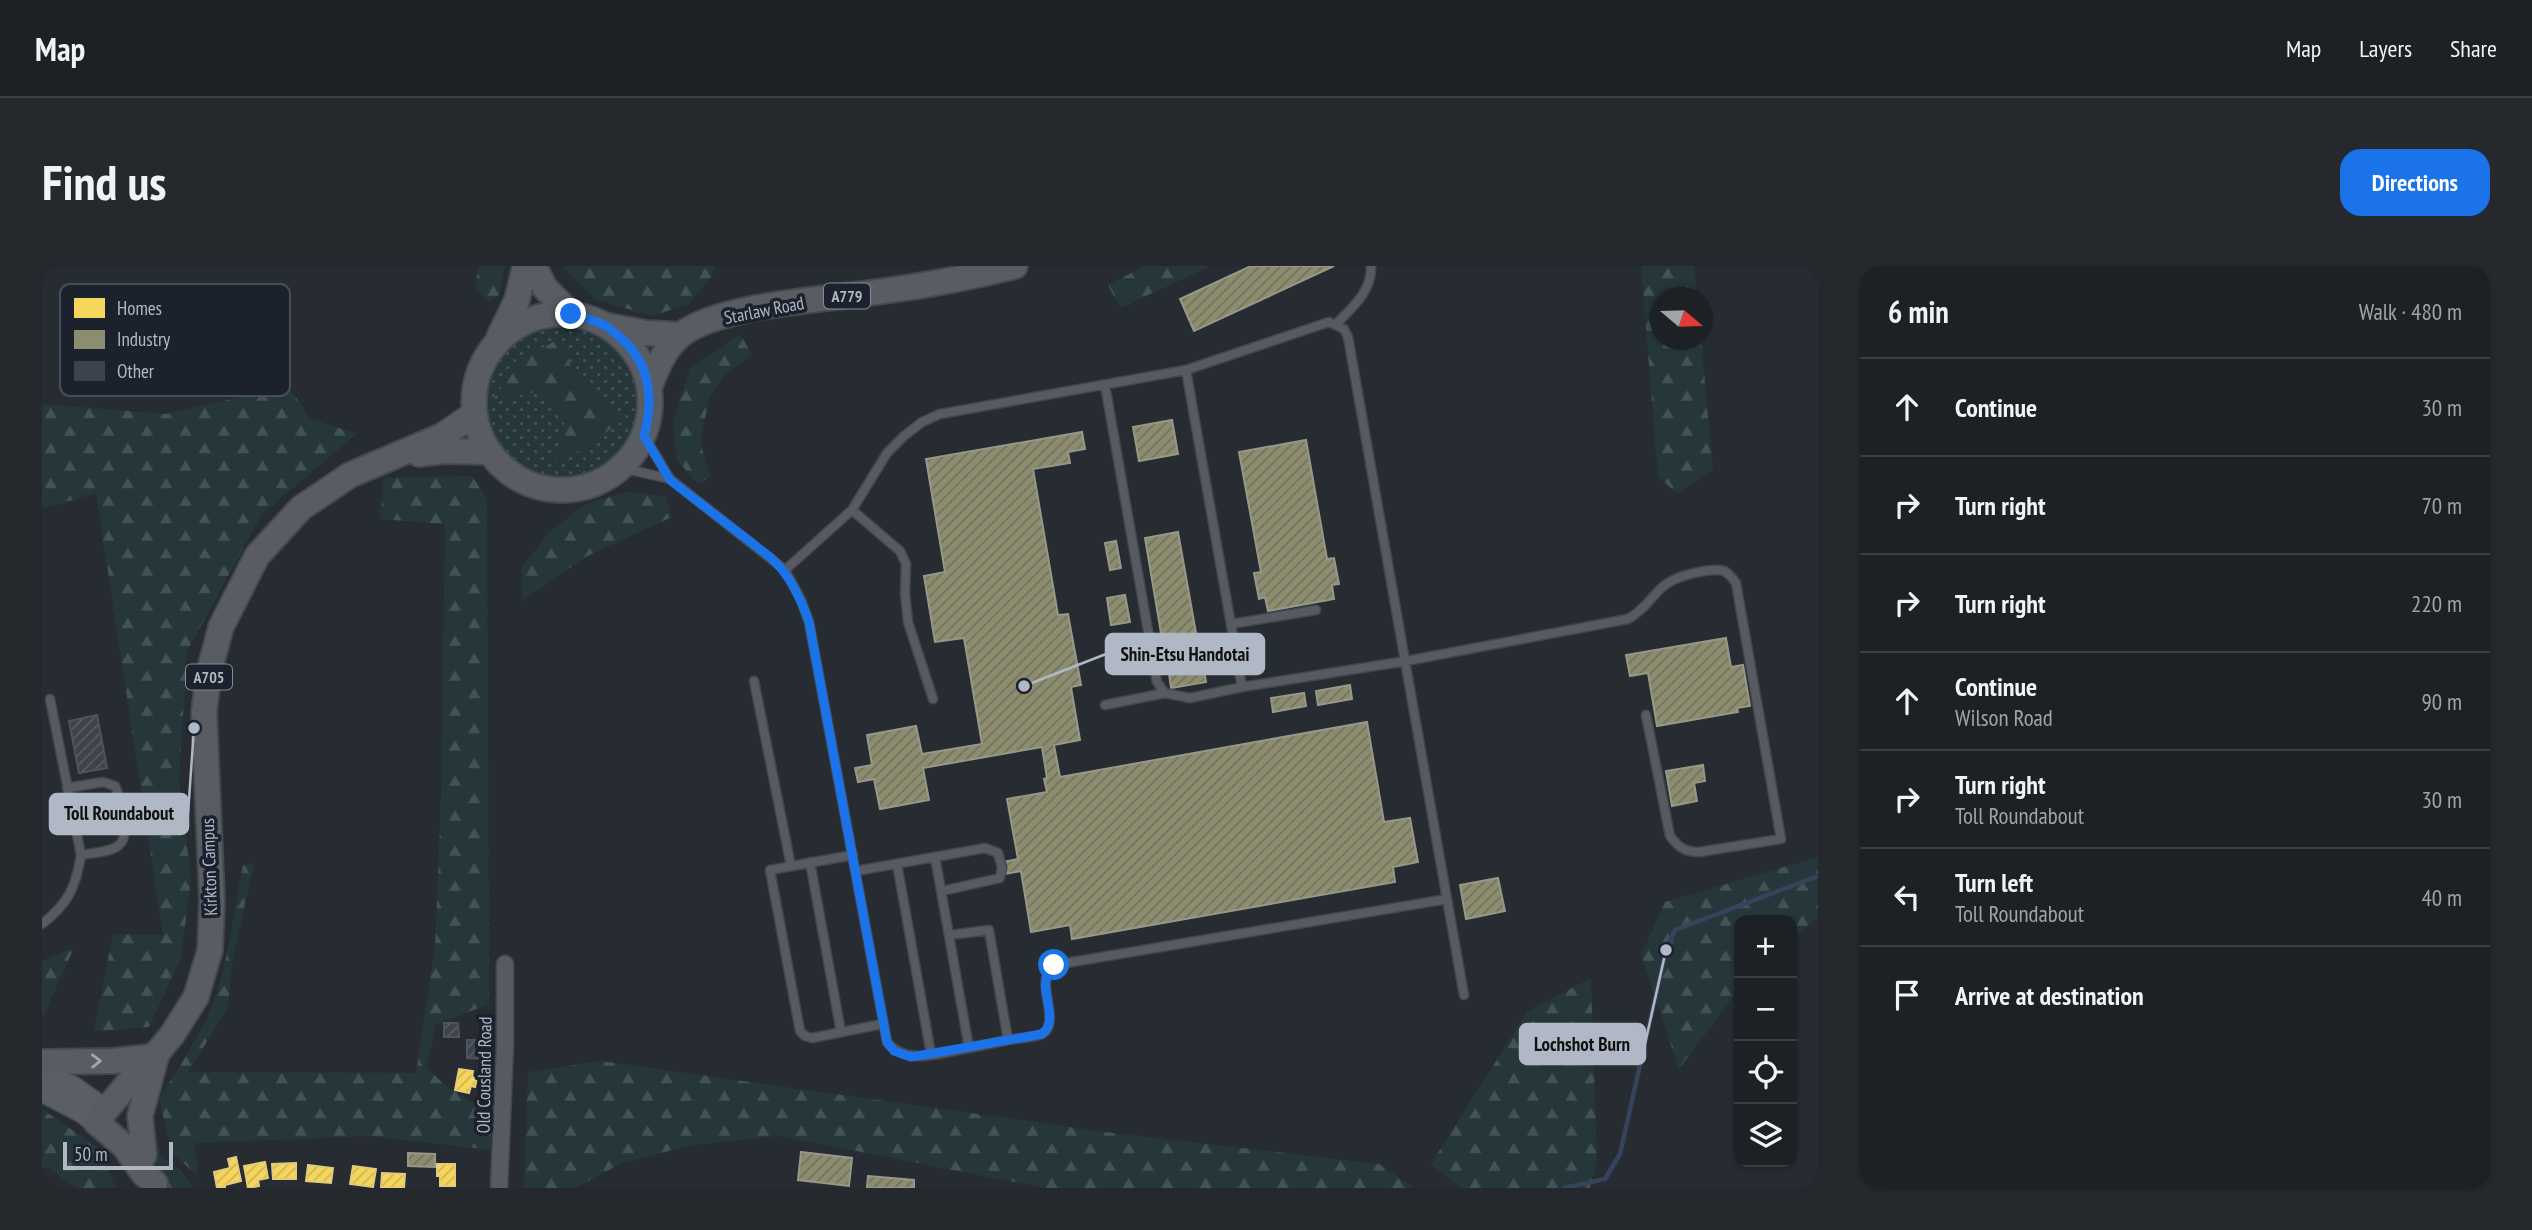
<!DOCTYPE html>
<html lang="en">
<head>
<meta charset="utf-8">
<style>
	:root { --surface:#1d2126; --page:#25292e; --text:#f1f3f6; --muted:#a0a3a7; --line:#3b3e43; --accent:#1a73e8 }
	body { margin:0; font-family:"PT Sans Narrow",sans-serif; background:var(--page); color:var(--text) }
	.controls { position:absolute; right:21px; bottom:21px; display:grid; overflow:hidden; border-radius:14px; box-shadow:0 2px 5px #0004 }
	.controls button { width:63px; height:63px; display:grid; place-items:center; padding:0; border:0; border-bottom:2px solid var(--line); background:var(--surface); color:var(--text); font:35px sans-serif }
	.compass { position:absolute; left:1608px; top:21px; width:63px; height:63px; border-radius:50%; background:var(--surface); box-shadow:0 2px 5px #0004; rotate:109deg }
	.scale { position:absolute; left:21px; bottom:18px; width:110px; box-sizing:border-box; padding-left:7px; border:4px solid #b0b8c5; border-top:0; font-size:19px; line-height:24px; white-space:nowrap; color:#b0b8c5; -webkit-text-stroke:5px #1b222e; paint-order:stroke }
	.stop { position:absolute; width:21px; height:21px; margin:-16px; border:5px solid #1a73e8; border-radius:50%; background:#fff }
	.stop.end { background:#1a73e8; border-color:#fff; box-shadow:0 2px 7px #0008 }
	.list { margin:0; padding:0; list-style:none }
	h2 { display:flex; justify-content:space-between; align-items:center; height:91px; margin:0; padding:0 28px; font-size:30px }
	h2 small { font-size:23px; font-weight:400; color:var(--muted) }
	.list li { display:grid; grid-template-columns:46px 1fr auto; gap:21px; align-items:center; box-sizing:border-box; height:98px; padding:0 28px; border-top:2px solid var(--line) }
	.list b { display:block; font-size:26px; white-space:nowrap }
	.list p { margin:0; font-size:23px; white-space:nowrap; color:var(--muted) }
	.list em { font-size:23px; font-style:normal; color:var(--muted) }
	.icon { flex:none; width:38px; height:38px; fill:none; stroke:currentColor; stroke-width:2; stroke-linecap:round; stroke-linejoin:round }
	.map { position:relative; flex:none; width:1776px; height:922px; overflow:hidden; border-radius:21px }
	header { display:flex; align-items:center; gap:42px; box-sizing:border-box; height:98px; padding:0 35px; background:var(--surface); border-bottom:2px solid var(--line) }
	header strong { font-size:33px }
	nav { display:flex; gap:38px; margin-inline-start:auto; font-size:24px }
	.intro { display:flex; align-items:center; justify-content:space-between; box-sizing:border-box; height:168px; padding:0 42px }
	h1 { margin:0; font-size:49px }
	.button { padding:18px 32px; border-radius:21px; background:var(--accent); color:#fff; font-size:24px; font-weight:700 }
	main { display:flex; gap:42px; padding:0 42px }
	aside { flex:1; background:var(--surface); border-radius:21px; box-shadow:0 2px 5px #0004 }
	.map>svg:first-child { display:block }
</style>
</head>
<body>
<header>
<strong>Map</strong>
<nav><a>Map</a><a>Layers</a><a>Share</a></nav>
</header>
<div class="intro"><h1>Find us</h1><a class="button">Directions</a></div>
<main>
<div class="map">
<svg width="1776" height="922" viewBox="0 0 1776 922">
	<defs>
		<pattern id="grass-dots" width="8" height="8" patternUnits="userSpaceOnUse" patternTransform="scale(1.75)"><rect width="8" height="8" fill="#25373a"/><path d="M2 2h.1M6 6h.1" fill="none" stroke="#425255" stroke-width="1.8" stroke-linecap="round"/></pattern>
		<pattern id="forest-firs" width="22" height="20" patternUnits="userSpaceOnUse" patternTransform="scale(1.75)"><rect width="22" height="20" fill="#25373a"/><path d="M5 1l3.5 6h-7zM16 11l3.5 6h-7z" fill="#425255"/></pattern>
		<pattern id="homes-hatch" width="6" height="6" patternUnits="userSpaceOnUse" patternTransform="scale(1.75)"><rect width="6" height="6" fill="#f6d55c"/><path d="M-1 1l2-2M0 6l6-6M5 7l2-2" fill="none" stroke="#cfb555"/></pattern>
		<pattern id="industry-hatch" width="6" height="6" patternUnits="userSpaceOnUse" patternTransform="scale(1.75)"><rect width="6" height="6" fill="#8c8c6e"/><path d="M-1 1l2-2M0 6l6-6M5 7l2-2" fill="none" stroke="#72725f"/></pattern>
		<pattern id="building-hatch" width="6" height="6" patternUnits="userSpaceOnUse" patternTransform="scale(1.75)"><rect width="6" height="6" fill="#3e424a"/><path d="M-1 1l2-2M0 6l6-6M5 7l2-2" fill="none" stroke="#575b63"/></pattern>
	</defs>
	<rect width="100%" height="100%" fill="#272c33"/>
	<path fill="url(#grass-dots)" d="M439 137a80 80 0 1 1 160 0a80 80 0 1 1-160 0Z"/>
	<path fill="url(#forest-firs)" d="M 437,0 L 463,0 L 457,29 L 447,35 L 433,21 Z
		M 522,0 L 674,0 L 670,10 L 645,39 L 609,50 L 553,33 L 523,4 Z
		M 1103,0 L 1169,0 L 1078,42 L 1066,19 Z
		M 1599,0 L 1652,0 L 1655,31 L 1618,32 L 1618,74 L 1659,74 L 1671,204 L 1635,227 L 1616,211 Z
		M 698,68 L 710,88 L 682,110 L 667,133 L 658,176 L 669,210 L 656,218 L 635,194 L 631,155 L 648,102 Z
		M 517,73 L 535,113 L 580,155 L 511,203 L 523,154 L 496,126 L 452,133 L 477,94 Z
		M 246,120 L 269,153 L 315,168 L 220,248 L 145,385 L 137,514 L 149,613 L 139,692 L 107,761 L 52,765 L 71,668 L 121,669 L 54,227 L 0,243 L 0,138 L 124,148 Z
		M 430,210 L 445,233 L 447,738 L 393,759 L 385,802 L 405,821 L 430,836 L 449,825 L 449,884 L 328,870 L 153,877 L 156,911 L 130,886 L 117,833 C 135,804 155,775 169,743 C 186,702 192,643 201,599 L 212,597 L 190,697 L 186,742 L 146,806 L 374,807 L 393,682 L 399,534 L 403,258 L 338,253 L 342,212 Z
		M 584,226 L 623,230 L 630,251 L 545,290 L 480,335 L 479,303 L 507,266 L 544,238 Z
		M 1776,591 L 1776,652 L 1750,672 L 1750,654 L 1697,654 L 1697,723 L 1637,803 L 1599,689 L 1623,636 Z
		M 32,682 L 0,753 L 0,695 Z
		M 1549,712 L 1555,897 L 1548,922 L 1419,922 L 1389,898 L 1485,746 Z
		M 559,795 L 1063,866 L 1337,898 L 1372,922 L 1003,922 L 737,870 L 650,879 L 580,897 L 533,922 L 482,922 L 486,806 Z
		M 0,843 L 55,881 L 74,922 L 35,922 L 8,903 L 0,902 Z
		M 112,859 L 119,890 L 139,905 L 151,922 L 127,922 L 114,895 L 106,862 Z"/>
	<path fill="url(#homes-hatch)" stroke="#e1cc7c" stroke-width="2" d="M 417,803 L 431,805 L 430,811 L 435,812 L 433,821 L 429,820 L 427,827 L 413,824 Z
		M 194,891 L 199,915 L 183,919 L 183,922 L 175,922 L 172,906 L 188,902 L 186,893 Z
		M 223,896 L 226,912 L 216,914 L 217,920 L 206,922 L 202,900 Z
		M 254,897 L 254,913 L 231,913 L 230,898 Z
		M 395,898 L 413,898 L 413,920 L 398,920 L 398,910 L 395,910 Z
		M 266,899 L 291,902 L 289,917 L 264,915 Z
		M 311,900 L 334,903 L 331,921 L 308,918 Z
		M 340,907 L 363,908 L 362,922 L 339,922 Z"/>
	<path fill="url(#industry-hatch)" stroke="#979988" stroke-width="2" d="M 1209,0 L 1292,0 L 1152,65 L 1138,33 Z
		M 1130,154 L 1136,188 L 1097,195 L 1091,161 Z
		M 1040,166 L 1043,183 L 1026,186 L 1028,197 L 991,203 L 1016,349 L 1026,348 L 1039,419 L 1029,421 L 1038,474 L 1012,479 L 1018,511 L 1325,456 L 1342,556 L 1368,552 L 1376,596 L 1351,601 L 1353,616 L 1030,673 L 1028,659 L 989,666 L 979,605 L 963,608 L 961,596 L 976,593 L 965,533 L 1005,526 L 1002,513 L 1005,512 L 1000,481 L 881,502 L 887,534 L 838,543 L 832,513 L 816,516 L 813,502 L 830,499 L 825,469 L 874,460 L 880,488 L 940,478 L 922,372 L 893,376 L 882,310 L 903,306 L 884,193 Z
		M 1264,174 L 1285,293 L 1292,292 L 1297,318 L 1290,319 L 1292,333 L 1226,345 L 1223,331 L 1217,333 L 1212,307 L 1219,306 L 1197,186 Z
		M 1136,266 L 1154,367 L 1120,373 L 1103,272 Z
		M 1074,275 L 1079,302 L 1068,304 L 1063,277 Z
		M 1083,329 L 1088,356 L 1069,359 L 1065,332 Z
		M 1684,372 L 1689,401 L 1701,399 L 1708,440 L 1695,442 L 1696,446 L 1615,460 L 1606,407 L 1588,410 L 1584,389 Z
		M 1159,387 L 1164,416 L 1129,422 L 1125,393 Z
		M 1308,419 L 1310,433 L 1276,439 L 1274,425 Z
		M 1262,427 L 1264,440 L 1231,446 L 1229,432 Z
		M 1661,499 L 1663,515 L 1652,517 L 1655,535 L 1630,540 L 1624,505 Z
		M 1456,612 L 1463,645 L 1424,653 L 1418,619 Z
		M 759,886 L 810,892 L 807,920 L 756,914 Z
		M 366,887 L 393,888 L 393,901 L 366,900 Z
		M 826,910 L 872,914 L 872,922 L 825,922 Z"/>
	<g fill="none" stroke-linecap="round" stroke-linejoin="round">
		<path stroke="#35445c" stroke-width="4.5" d="M 1522,922 L 1563,913 L 1578,888 L 1624,684 L 1633,664 L 1776,610"/>
	</g>
	<path fill="url(#building-hatch)" stroke="#4f545b" stroke-width="2" d="M 55,449 L 65,502 L 37,507 L 27,455 Z
		M 402,757 L 416,757 L 417,771 L 402,771 Z
		M 425,774 L 445,774 L 445,793 L 425,792 Z"/>
	<g fill="none" stroke-linecap="round" stroke-linejoin="round">
		<defs>
			<path id="service" d="M 1295,57 C 1311,41 1330,25 1329,0
				M 1063,119 L 1115,416 L 1123,427 L 1063,439
				M 580,202 L 628,213 L 602,170
				M 628,213 L 743,304
				M 810,244 L 858,285 L 864,298 L 863,327 L 866,356 L 891,433
				M 1189,358 L 1274,344
				M 712,415 L 749,600
				M 1200,421 L 1364,395 L 1586,353 C 1605,342 1608,331 1623,319 C 1634,310 1669,301 1682,305 C 1688,308 1690,312 1694,317 L 1739,573 L 1657,586 C 1643,586 1636,581 1628,570 L 1604,449
				M 1123,427 L 1148,432 L 1200,421 L 1144,104
				M 25,522 L 61,516 L 73,520 C 78,530 79,542 82,553 C 88,587 66,584 39,589
				M 811,589 L 728,604 L 758,765 L 763,770 L 770,772 L 840,758
				M 893,591 L 927,782 C 900,786 865,801 845,776 L 767,356 L 759,334 L 743,304 L 810,244 L 845,187 L 862,170 L 880,156 L 898,148 L 1144,104 L 1287,56 L 1302,63 L 1306,71 L 1405,633
				M 768,596 L 799,766
				M 855,598 L 889,788
				M 814,605 L 943,582 L 956,587 L 960,602 L 958,612 L 900,625
				M 0,658 C 26,638 34,621 39,589 L 8,433
				M 908,669 L 947,664 L 966,774 L 927,782
				M 966,774 C 976,772 991,772 1000,768 C 1017,760 999,724 1005,709 C 1006,705 1009,702 1012,699 L 1405,633 L 1422,729"/>
			<path id="minor" d="M 457,922 L 463,781 L 463,698"/>
			<path id="secondary" d="M 0,808 L 31,821 L 63,844
				M 0,825 L 40,846 L 54,856"/>
			<path id="primary" d="M 492,0 L 503,22 L 529,48
				M432 136a88 88 0 1 1 176 0a88 88 0 1 1-176 0Z
				M 567,60 L 604,67 L 639,69
				M 457,71 L 475,34 L 483,0
				M 607,122 C 615,102 622,82 640,68 C 680,38 790,33 842,25 C 886,19 930,11 973,0
				M 377,188 L 402,185 L 446,186
				M 0,796 L 70,795 L 108,791
				M 102,889 L 98,850 L 115,787
				M 113,917 L 102,908 L 82,880 L 54,856 L 108,791 L 115,787 L 130,769 L 154,731 L 168,684 L 170,634 L 162,446 L 167,406 L 179,361 L 215,290 L 259,242 L 308,209 L 400,170 L 432,148"/>
		</defs>
		<use href="#service" stroke="#43474d" stroke-width="11"/>
		<use href="#minor" stroke="#43474d" stroke-width="19"/>
		<use href="#secondary" stroke="#43474d" stroke-width="24"/>
		<use href="#primary" stroke="#444950" stroke-width="28"/>
		<use href="#service" stroke="#575a61" stroke-width="8"/>
		<use href="#minor" stroke="#575a61" stroke-width="16"/>
		<use href="#secondary" stroke="#5a5f66" stroke-width="21"/>
		<use href="#primary" stroke="#595d63" stroke-width="24"/>
	</g>
	<defs><path id="oneway-chevron" d="M-2-3.5L2.5 0L-2 3.5" fill="none" stroke-width="1.6" stroke-linecap="round" stroke-linejoin="round" transform="scale(1.75)"/></defs>
	<use stroke="#9fa6b1" href="#oneway-chevron" transform="translate(54 795) rotate(-1)"/>
	<g fill="none" stroke-linecap="round" stroke-linejoin="round">
		<path stroke="#1a73e8" stroke-width="9" d="M 529,48 C 539,51 551,54 560,58 C 567,61 572,67 578,71 C 609,98 612,133 602,170 L 628,214 L 728,291 C 748,309 758,331 767,356 L 845,776 L 852,785 L 869,791 L 1000,768 C 1018,754 998,728 1005,709 C 1006,705 1009,702 1012,699"/>
	</g>
	<g text-anchor="middle" dominant-baseline="central" stroke-width="7" stroke-linejoin="round" paint-order="stroke">
		<g fill="#1b222e" stroke="#838b98" stroke-width="2">
			<rect x="782" y="17.5" width="46" height="25" rx="5"/>
			<rect x="144" y="398.5" width="46" height="25" rx="5"/>
		</g>
		<g font-size="16" font-weight="bold" fill="#b0b8c5">
			<text x="805" y="30">A779</text>
			<text x="167" y="411">A705</text>
		</g>
		<g font-size="18" fill="#b0b8c5" stroke="#1b222e">
			<text transform="translate(722 44) rotate(-11)">Starlaw Road</text>
			<text transform="translate(167 601) rotate(-92)">Kirkton Campus</text>
			<text transform="translate(442 809) rotate(-89)">Old Cousland Road</text>
		</g>
	</g>
	<rect x="18" y="18" width="230" height="112" rx="10" fill="#1b222e" stroke="#484f5b" stroke-width="2"/>
	<rect x="32" y="32" width="31" height="20" fill="#f6d55c"/>
	<rect x="32" y="64" width="31" height="19" fill="#8c8c6e"/>
	<rect x="32" y="95" width="31" height="20" fill="#3e424a"/>
	<g font-size="19" fill="#b0b8c5">
		<text x="75" y="49">Homes</text>
		<text x="75" y="80">Industry</text>
		<text x="75" y="112">Other</text>
	</g>
	<path fill="none" stroke="#b0b8c5" stroke-width="2.5" d="M982 420L1064 388M152 462L146 548M1624 684L1603 778"/>
	<g fill="#b0b8c5" stroke="#1b222e" stroke-width="2.5">
		<circle cx="982" cy="420" r="7"/>
		<circle cx="152" cy="462" r="7"/>
		<circle cx="1624" cy="684" r="7"/>
	</g>
	<g fill="#b0b8c5" stroke="#b0b8c5" stroke-width="2.5">
		<rect x="1064" y="368" width="158" height="40" rx="7"/>
		<rect x="8" y="528" width="138" height="40" rx="7"/>
		<rect x="1478" y="758" width="125" height="40" rx="7"/>
	</g>
	<g font-size="19" text-anchor="middle" font-weight="bold" fill="#111">
		<text x="1143" y="395">Shin-Etsu Handotai</text>
		<text x="77" y="554">Toll Roundabout</text>
		<text x="1540" y="785">Lochshot Burn</text>
	</g>
</svg>
<div class="controls">
<button>+</button>
<button>−</button>
<button><svg class="icon" aria-label="locate" viewBox="0 0 24 24"><circle cx="12" cy="12" r="6"/><path d="M12 2v4M12 18v4M2 12h4M18 12h4"/></svg></button>
<button><svg class="icon" aria-label="layers" viewBox="0 0 24 24"><path d="M12 4l9 5-9 5-9-5zM3 14l9 5 9-5"/></svg></button>
</div>
<svg class="compass" viewBox="-18 -18 36 36"><path d="M0-13l5 13h-10z" fill="#e53935"/><path d="M0 13l5-13h-10z" fill="#a0a3a7"/></svg>
<div class="scale">50 m</div>
<div class="stop" style="left:1012px;top:699px"></div>
<div class="stop end" style="left:529px;top:48px"></div>
</div>
<aside>
<h2>6 min<small>Walk · 480 m</small></h2>
<ul class="list">
<li><svg class="icon" aria-label="ahead" viewBox="0 0 24 24"><path d="M12 20V5M6 11l6-6 6 6"/></svg><div><b>Continue</b></div><em>30 m</em></li>
<li><svg class="icon" aria-label="right" viewBox="0 0 24 24"><path d="M7 20v-9h11M14 6l5 5-5 5"/></svg><div><b>Turn right</b></div><em>70 m</em></li>
<li><svg class="icon" aria-label="right" viewBox="0 0 24 24"><path d="M7 20v-9h11M14 6l5 5-5 5"/></svg><div><b>Turn right</b></div><em>220 m</em></li>
<li><svg class="icon" aria-label="ahead" viewBox="0 0 24 24"><path d="M12 20V5M6 11l6-6 6 6"/></svg><div><b>Continue</b><p>Wilson Road</p></div><em>90 m</em></li>
<li><svg class="icon" aria-label="right" viewBox="0 0 24 24"><path d="M7 20v-9h11M14 6l5 5-5 5"/></svg><div><b>Turn right</b><p>Toll Roundabout</p></div><em>30 m</em></li>
<li><svg class="icon" aria-label="left" viewBox="0 0 24 24"><path d="M17 20v-9H6M10 6l-5 5 5 5"/></svg><div><b>Turn left</b><p>Toll Roundabout</p></div><em>40 m</em></li>
<li><svg class="icon" aria-label="arrive" viewBox="0 0 24 24"><path d="M6 21V4h12l-3 4 3 4H6"/></svg><div><b>Arrive at destination</b></div></li>
</ul>
</aside>
</main>
</body>
</html>
